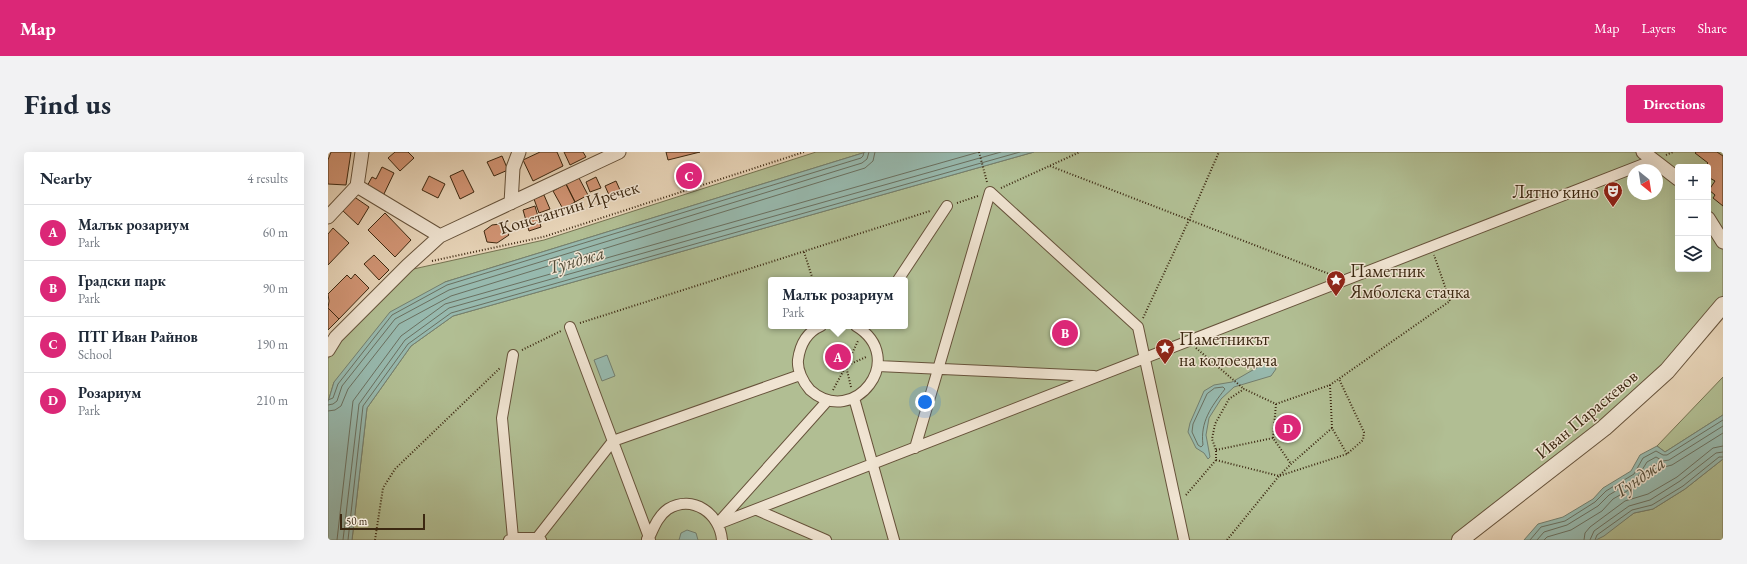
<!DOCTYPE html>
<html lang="en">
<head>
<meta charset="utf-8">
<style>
	:root { --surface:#fff; --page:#f2f2f3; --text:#1f2937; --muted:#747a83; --line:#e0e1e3; --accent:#db2777 }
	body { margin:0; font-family:"EB Garamond",serif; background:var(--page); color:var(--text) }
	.controls { position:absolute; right:12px; top:12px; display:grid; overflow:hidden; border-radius:4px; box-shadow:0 4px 16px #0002 }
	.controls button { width:36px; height:36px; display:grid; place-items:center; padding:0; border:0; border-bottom:1px solid var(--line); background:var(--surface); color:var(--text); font:20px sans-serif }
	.compass { position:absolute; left:1299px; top:12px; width:36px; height:36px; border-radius:50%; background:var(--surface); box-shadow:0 4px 16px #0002; rotate:150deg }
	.scale { position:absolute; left:12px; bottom:10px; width:85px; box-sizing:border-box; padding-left:4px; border:2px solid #3c2811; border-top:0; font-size:11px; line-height:14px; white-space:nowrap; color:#3c2811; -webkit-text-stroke:3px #f0e4d2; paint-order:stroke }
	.you { position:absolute; left:597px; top:250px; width:14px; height:14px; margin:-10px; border:3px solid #fff; border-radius:50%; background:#1a73e8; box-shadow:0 0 0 6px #1a73e833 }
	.badge { display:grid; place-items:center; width:26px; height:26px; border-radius:50%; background:var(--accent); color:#fff; font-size:13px; font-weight:700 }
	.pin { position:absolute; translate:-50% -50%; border:2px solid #fff; box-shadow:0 1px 4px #0006 }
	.popup { position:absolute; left:440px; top:125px; width:140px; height:52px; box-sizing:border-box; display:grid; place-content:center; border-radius:4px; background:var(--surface); filter:drop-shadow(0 1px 3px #0005); font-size:13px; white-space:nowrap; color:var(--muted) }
	.popup b { font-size:15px; color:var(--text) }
	.popup::after { content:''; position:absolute; left:50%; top:100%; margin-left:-8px; border:8px solid transparent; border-top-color:var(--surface) }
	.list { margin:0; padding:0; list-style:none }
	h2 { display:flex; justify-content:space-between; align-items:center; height:52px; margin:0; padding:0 16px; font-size:17px }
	h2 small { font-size:13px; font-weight:400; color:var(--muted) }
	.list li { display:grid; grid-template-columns:26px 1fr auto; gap:12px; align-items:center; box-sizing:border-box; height:56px; padding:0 16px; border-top:1px solid var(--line) }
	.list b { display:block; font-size:15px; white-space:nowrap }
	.list p { margin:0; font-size:13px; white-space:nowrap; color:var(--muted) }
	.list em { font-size:13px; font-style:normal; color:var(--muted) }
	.icon { flex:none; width:22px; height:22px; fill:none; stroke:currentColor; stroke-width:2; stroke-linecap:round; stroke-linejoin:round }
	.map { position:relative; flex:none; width:1395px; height:388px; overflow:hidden; border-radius:4px }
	header { display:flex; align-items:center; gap:24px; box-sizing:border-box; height:56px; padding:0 20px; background:var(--accent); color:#fff }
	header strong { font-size:19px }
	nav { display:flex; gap:22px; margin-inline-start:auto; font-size:14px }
	.intro { display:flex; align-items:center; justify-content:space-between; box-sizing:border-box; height:96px; padding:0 24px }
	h1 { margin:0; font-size:28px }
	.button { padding:10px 18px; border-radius:4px; background:var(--accent); color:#fff; font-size:14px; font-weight:700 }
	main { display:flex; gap:24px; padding:0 24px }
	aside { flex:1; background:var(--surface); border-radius:4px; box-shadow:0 4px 16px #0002 }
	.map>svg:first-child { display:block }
</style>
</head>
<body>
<header>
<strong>Map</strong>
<nav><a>Map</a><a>Layers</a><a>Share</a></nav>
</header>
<div class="intro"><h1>Find us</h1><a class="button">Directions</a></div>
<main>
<aside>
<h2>Nearby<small>4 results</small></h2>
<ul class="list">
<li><span class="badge">A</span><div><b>Малък розариум</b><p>Park</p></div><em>60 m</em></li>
<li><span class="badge">B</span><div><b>Градски парк</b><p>Park</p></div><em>90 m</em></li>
<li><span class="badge">C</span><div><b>ПТГ Иван Райнов</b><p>School</p></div><em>190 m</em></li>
<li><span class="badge">D</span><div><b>Розариум</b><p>Park</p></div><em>210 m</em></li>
</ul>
</aside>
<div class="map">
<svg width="1395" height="388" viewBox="0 0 1395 388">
	<rect width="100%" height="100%" fill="#e8d5b9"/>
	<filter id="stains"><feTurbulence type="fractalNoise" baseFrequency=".005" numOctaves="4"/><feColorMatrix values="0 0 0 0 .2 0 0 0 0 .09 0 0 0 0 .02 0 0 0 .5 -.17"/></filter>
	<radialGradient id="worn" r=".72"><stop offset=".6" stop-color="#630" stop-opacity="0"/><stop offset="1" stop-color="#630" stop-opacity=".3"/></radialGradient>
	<path fill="#b1be93" stroke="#767352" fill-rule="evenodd" d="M 488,0 L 538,0 L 117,130 L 6,230 L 0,250 L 0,207 L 6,194 L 81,118 L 216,88 Z
		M 706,0 L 1395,0 L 1395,153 L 1339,219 L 1132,388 L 24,388 L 39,256 L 83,194 L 125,164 ZM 1350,15 L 1380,15 L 1380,117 L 1350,117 ZM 1305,18 L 1329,18 L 1329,42 L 1305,42 ZM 443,128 L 577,128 L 577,174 L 443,174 Z
		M 1395,225 L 1395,263 L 1337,300 L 1329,294 Z
		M 1395,307 L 1395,388 L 1268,388 L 1306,361 L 1325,357 L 1357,337 Z"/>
	<path fill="#97b9ae" stroke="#737f6f" d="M 538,0 L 706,0 L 125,164 L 83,194 L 39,256 L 24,388 L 0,388 L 0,250 L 6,230 L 62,160 L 117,130 Z
		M 279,203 L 287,224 L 274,229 L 266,208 Z
		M 937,211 L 945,211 L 948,217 L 943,224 L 906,235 L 893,247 L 881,266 L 878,283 L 882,305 L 880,307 L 876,301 L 868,296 L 860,280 L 862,271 L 876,239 L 886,233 L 904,230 Z
		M 1395,263 L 1395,307 L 1357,337 L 1325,357 L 1306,361 L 1276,384 L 1268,388 L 1196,388 L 1210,372 L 1235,365 L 1265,347 L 1275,336 L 1303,319 L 1312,303 L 1329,294 L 1337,300 Z
		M 359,378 L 368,381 L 370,388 L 351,388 L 353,381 Z"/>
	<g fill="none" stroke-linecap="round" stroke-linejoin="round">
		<path stroke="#6a7060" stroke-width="1" d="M 887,236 L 895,235 L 897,237 C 883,255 872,270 875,293 L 873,295 L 870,293 L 864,280 L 865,272 L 879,242 Z
			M 0,248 L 5,246 L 10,232 L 64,163 L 119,133 L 533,6 L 535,4 L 536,0
			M 0,253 L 5,252 L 9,249 L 14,234 L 67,167 L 121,138 L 534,11 L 539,7 L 541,0
			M 0,259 L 7,258 L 13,254 L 20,237 L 71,172 L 123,144 L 537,16 L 545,9 L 547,0
			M 9,388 L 25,249 L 73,184 L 117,152 L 651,0
			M 15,388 L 31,252 L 77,188 L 121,156 L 673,0
			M 20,388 L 35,254 L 80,192 L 123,161 L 692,0
			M 1202,388 L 1213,375 L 1237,369 L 1267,350 L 1278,339 L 1306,322 L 1315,306 L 1328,299 L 1335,303 L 1339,303 L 1395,268
			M 1209,388 L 1216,380 L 1239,373 L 1270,354 L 1281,343 L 1309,326 L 1319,310 L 1328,305 L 1335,309 L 1341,308 L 1395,274
			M 1216,388 L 1219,385 L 1243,378 L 1274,359 L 1285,347 L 1313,331 L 1323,314 L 1328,312 L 1336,315 L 1344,313 L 1395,281
			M 1256,388 L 1257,381 L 1262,375 L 1297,349 L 1320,342 L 1349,325 L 1385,296 L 1395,294
			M 1262,388 L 1266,379 L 1301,354 L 1322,348 L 1352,329 L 1388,301 L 1395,300
			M 1267,388 L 1269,383 L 1304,358 L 1324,353 L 1355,334 L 1391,305 L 1395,305"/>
	</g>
	<path fill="#d29575" stroke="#3c2811" d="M 3,0 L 23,0 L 18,33 L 0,32 L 0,8 Z
		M 67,0 L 80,0 L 86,6 L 72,19 L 60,6 Z
		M 212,0 L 229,0 L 235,14 L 205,29 L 195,8 Z
		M 236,0 L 255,0 L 258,5 L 242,13 Z
		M 338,0 L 372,0 L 340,8 Z
		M 1368,0 L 1389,0 L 1395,4 L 1395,54 L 1385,46 L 1387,43 L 1381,38 L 1387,29 L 1380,25 L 1380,15 L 1376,15 L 1380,11 L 1367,1 Z
		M 174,4 L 180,18 L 166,24 L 159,10 Z
		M 54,15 L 66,21 L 55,44 L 38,36 L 44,25 L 48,27 Z
		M 135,18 L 146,40 L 132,47 L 122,24 Z
		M 101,24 L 117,32 L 110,46 L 94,38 Z
		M 268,25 L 273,36 L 262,40 L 258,30 Z
		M 251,26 L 260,43 L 247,50 L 238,32 Z
		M 288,29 L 292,38 L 281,43 L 277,34 Z
		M 238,32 L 247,50 L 235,57 L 225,39 Z
		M 216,43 L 222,57 L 211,61 L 206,47 Z
		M 25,44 L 41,55 L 30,73 L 14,58 Z
		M 207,54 L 213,75 L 201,79 L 195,58 Z
		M 57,61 L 83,88 L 67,105 L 40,78 Z
		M 172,72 L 181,83 L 169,91 L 159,90 L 156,79 L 164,73 Z
		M 5,76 L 21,91 L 0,113 L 0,82 Z
		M 46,103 L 61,118 L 51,128 L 36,112 Z
		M 27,122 L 41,136 L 11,167 L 0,156 L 1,149 L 0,142 L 19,123 L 23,127 Z
		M 0,156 L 11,167 L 0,178 Z"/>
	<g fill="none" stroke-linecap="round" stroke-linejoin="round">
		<defs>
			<path id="pedestrian" d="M 570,128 L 619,54
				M 493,174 C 479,180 472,193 470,208 C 469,218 475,230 482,238 C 526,277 581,206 528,174
				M 242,175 L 322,388
				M 550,214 L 766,224
				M 526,246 L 566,388
				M 587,296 L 662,40 L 810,175 L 856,388
				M 429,358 L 498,388
				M 391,370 L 500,248
				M 390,372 L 1326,8
				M 185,386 L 174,266 L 185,203
				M 209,386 L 285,289 L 472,223
				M 319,387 L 321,386 C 326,375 330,364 340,357 C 365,342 392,362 394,388
				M 181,388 L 185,386 L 209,386 L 213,388"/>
			<path id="minor" d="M 1315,0 L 1350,27
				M 29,34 L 34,0
				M 183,51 L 185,16 L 191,0
				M 0,65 L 29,34 L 112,84 L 291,0
				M 1380,66 L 1395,90
				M 0,198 L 8,185 L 79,114 L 112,84"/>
			<path id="tertiary" d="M 1132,388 L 1276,276 L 1339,219 L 1395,153"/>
		</defs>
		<use href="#pedestrian" stroke="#67533b" stroke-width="12"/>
		<use href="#minor" stroke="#67533b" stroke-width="15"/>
		<use href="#tertiary" stroke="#67533b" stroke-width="18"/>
		<path stroke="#3c2811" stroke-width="2" stroke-dasharray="1 2" stroke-linecap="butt" d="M 651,0 L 659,30
			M 1338,3 L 1345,0
			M 722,14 L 1004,123
			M 673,36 L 752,0
			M 629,51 L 650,44
			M 476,100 L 485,128
			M 104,109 L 215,85 L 476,0
			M 815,166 L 861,68 L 891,0
			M 252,171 L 602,59
			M 868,196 L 916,237
			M 194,198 L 233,179
			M 1002,233 L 1004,276 L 1019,302
			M 523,235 L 518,214 L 530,189
			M 505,238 L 518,214 L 538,205
			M 948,252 L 945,286 L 963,312
			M 888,298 L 945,286
			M 888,308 L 951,324 L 1019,302 L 1035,288 L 1036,280 L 1011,227
			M 858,343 L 888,308 L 888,298 L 884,287 L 887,272 L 901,247 L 916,237 L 948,252 L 1002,233 L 1122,149 L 1106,103
			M 47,388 L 55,336 L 67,317 L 172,216
			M 899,388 L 951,324 L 963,312 L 1004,276"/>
		<use href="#pedestrian" stroke="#f0e4d2" stroke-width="10"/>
		<use href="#minor" stroke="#f0e4d2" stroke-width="13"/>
		<use href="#tertiary" stroke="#f0e4d2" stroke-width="16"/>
	</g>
	<defs>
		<symbol id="theatre-pin" viewBox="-11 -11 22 30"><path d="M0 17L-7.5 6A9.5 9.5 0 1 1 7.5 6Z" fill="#8f2418" stroke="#f0e4d2"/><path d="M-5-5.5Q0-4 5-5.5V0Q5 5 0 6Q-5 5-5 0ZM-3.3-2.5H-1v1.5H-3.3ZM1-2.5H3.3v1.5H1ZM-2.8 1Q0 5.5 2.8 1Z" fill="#fff"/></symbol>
		<symbol id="sight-pin" viewBox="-11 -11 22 30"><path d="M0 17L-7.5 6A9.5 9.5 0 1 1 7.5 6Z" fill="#8f2418" stroke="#f0e4d2"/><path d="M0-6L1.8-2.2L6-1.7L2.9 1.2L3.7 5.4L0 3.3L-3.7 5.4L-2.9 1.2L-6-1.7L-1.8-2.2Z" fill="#fff"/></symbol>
	</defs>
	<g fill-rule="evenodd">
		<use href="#theatre-pin" x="1274" y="28" width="22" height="30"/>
		<use href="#sight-pin" x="997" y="117" width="22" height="30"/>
		<use href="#sight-pin" x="826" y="185" width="22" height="30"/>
	</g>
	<g text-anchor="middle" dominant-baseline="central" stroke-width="3" stroke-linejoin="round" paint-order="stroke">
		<g font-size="18" fill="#3c2811" stroke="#f0e4d2" text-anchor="start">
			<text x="1271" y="39" text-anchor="end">Лятно кино</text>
			<text x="1022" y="118">Паметник<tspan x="1022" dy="21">Ямболска стачка</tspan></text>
			<text x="851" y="186">Паметникът<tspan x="851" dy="21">на колоездача</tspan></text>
		</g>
		<g font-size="18" fill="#3c2811" stroke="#f0e4d2">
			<text transform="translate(241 55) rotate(-17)">Константин Иречек</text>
			<text transform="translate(1258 262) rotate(-40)">Иван Параскевов</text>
		</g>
		<g font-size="19" font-style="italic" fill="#534c38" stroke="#f0e4d2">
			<text transform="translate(248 108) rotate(-16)">Тунджа</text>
			<text transform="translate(1311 325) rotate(-35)">Тунджа</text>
		</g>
	</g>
	<rect width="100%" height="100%" filter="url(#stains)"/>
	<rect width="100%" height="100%" fill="url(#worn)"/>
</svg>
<div class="controls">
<button>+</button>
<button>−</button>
<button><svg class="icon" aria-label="layers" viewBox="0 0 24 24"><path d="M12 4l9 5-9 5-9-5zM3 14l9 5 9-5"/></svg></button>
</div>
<svg class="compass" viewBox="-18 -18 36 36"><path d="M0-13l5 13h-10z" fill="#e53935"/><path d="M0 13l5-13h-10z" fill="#747a83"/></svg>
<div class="scale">50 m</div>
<div class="you"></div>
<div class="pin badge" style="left:510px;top:205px">A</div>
<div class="popup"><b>Малък розариум</b>Park</div>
<div class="pin badge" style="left:737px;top:181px">B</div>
<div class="pin badge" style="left:361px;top:24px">C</div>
<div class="pin badge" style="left:960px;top:276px">D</div>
</div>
</main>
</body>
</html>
